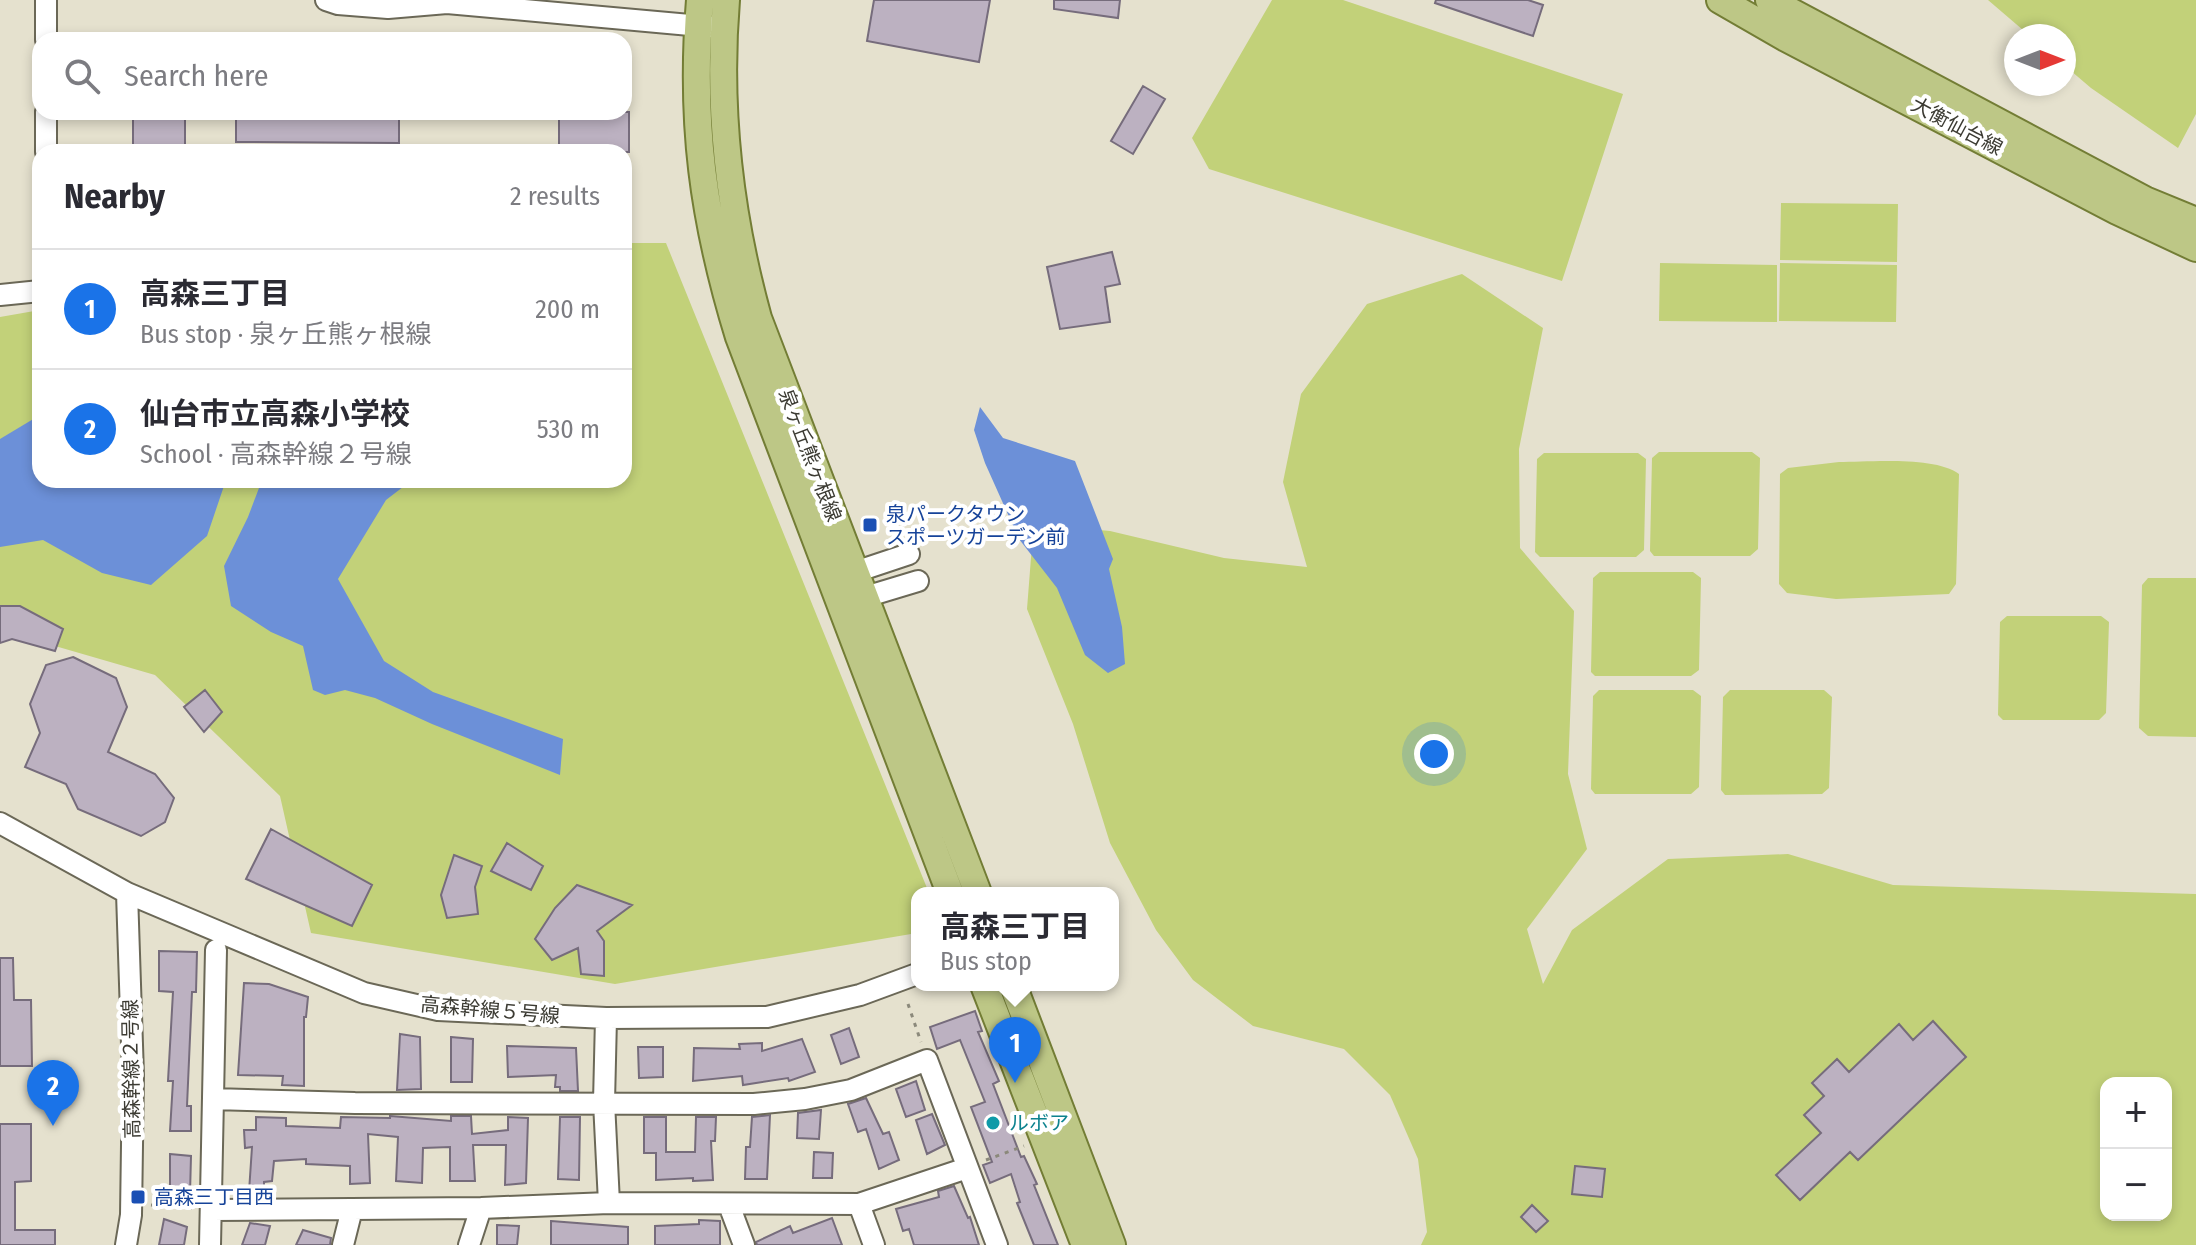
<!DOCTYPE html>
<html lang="en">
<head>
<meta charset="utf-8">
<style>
	:root { --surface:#fff; --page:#f2f2f3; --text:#2b2b33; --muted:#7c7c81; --line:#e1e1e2; --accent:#1a73e8 }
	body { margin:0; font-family:"Fira Sans Condensed","Noto Sans JP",sans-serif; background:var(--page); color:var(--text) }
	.controls { position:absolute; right:24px; bottom:24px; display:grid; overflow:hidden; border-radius:16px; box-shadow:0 4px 12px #0003 }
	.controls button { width:72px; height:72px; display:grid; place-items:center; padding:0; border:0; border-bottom:2px solid var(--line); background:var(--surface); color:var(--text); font:40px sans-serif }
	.compass { position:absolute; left:2004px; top:24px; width:72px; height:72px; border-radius:50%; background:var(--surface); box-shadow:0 4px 12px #0003; rotate:90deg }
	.you { position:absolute; left:1434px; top:754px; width:28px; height:28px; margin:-20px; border:6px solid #fff; border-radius:50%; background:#1a73e8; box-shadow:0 0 0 12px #1a73e833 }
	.badge { display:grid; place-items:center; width:52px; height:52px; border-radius:50%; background:var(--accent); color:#fff; font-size:26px; font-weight:700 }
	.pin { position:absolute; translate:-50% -66px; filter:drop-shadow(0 2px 4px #0008) }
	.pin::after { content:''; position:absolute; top:42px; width:28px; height:24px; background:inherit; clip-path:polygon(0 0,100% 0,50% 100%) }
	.popup { position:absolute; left:911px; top:887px; width:208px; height:104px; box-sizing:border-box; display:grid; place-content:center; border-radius:16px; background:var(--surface); filter:drop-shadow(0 2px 6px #0005); font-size:26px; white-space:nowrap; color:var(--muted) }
	.popup b { font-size:30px; color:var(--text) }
	.popup::after { content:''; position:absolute; left:50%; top:100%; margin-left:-16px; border:16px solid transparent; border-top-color:var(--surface) }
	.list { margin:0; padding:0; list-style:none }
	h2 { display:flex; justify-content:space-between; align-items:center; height:104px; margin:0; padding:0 32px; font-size:34px }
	h2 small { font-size:26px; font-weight:400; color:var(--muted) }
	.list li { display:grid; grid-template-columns:52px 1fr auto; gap:24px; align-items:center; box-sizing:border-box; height:120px; padding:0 32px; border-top:2px solid var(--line) }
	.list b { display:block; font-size:30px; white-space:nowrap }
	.list p { margin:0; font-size:26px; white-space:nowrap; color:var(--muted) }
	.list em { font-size:26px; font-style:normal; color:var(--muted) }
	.icon { flex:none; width:44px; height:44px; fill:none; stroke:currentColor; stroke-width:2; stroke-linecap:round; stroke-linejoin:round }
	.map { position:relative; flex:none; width:2196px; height:1245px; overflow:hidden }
	.search { position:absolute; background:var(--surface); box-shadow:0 4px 12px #0003; left:32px; top:32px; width:600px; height:88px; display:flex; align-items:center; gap:20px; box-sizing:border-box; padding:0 28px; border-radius:24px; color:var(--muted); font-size:30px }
	.panel { position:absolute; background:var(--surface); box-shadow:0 4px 12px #0003; left:32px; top:144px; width:600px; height:344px; border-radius:24px }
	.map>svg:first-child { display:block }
</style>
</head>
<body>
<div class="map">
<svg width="2196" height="1245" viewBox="0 0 2196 1245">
	<rect width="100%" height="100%" fill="#e5e1ce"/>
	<path fill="#c2d179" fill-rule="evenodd" d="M 1272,0 L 1343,0 L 1623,94 L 1562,281 L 1209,169 L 1192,138 Z
		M 1988,0 L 2196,0 L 2196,114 L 2178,148 L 2091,88 L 2064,65 L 2064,36 L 2030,36 Z
		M 1781,203 L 1898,204 L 1897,262 L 1780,260 Z
		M 624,243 L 666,243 L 929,893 L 917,893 L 917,933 L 615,984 L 311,933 L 280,796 L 155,675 L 0,630 L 0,317 L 40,310 L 40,480 L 624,480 Z
		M 1660,263 L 1777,265 L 1777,322 L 1659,321 Z
		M 1780,263 L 1897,265 L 1896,322 L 1779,321 Z
		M 1462,274 L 1543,328 L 1519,449 L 1520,548 L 1574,611 L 1568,774 L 1587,849 L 1527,929 L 1543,984 L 1572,930 L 1668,859 L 1788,854 L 1893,885 L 2196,894 L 2196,1245 L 1421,1245 L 1427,1232 L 1418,1159 L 1390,1095 L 1344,1049 L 1253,1026 L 1193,980 L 1156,930 L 1110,843 L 1073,724 L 1027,609 L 1032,545 L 1055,526 L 1110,531 L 1224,558 L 1307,567 L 1283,482 L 1301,394 L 1367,304 ZM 2106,1083 L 2166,1083 L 2166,1215 L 2106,1215 Z
		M 1659,452 L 1752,452 L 1760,458 L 1758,549 L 1750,556 L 1654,556 L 1650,551 L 1652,458 Z
		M 1544,453 L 1638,453 L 1646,459 L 1644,550 L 1636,557 L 1540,557 L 1535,552 L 1537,459 Z
		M 1839,462 C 1869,462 1935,456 1959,474 L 1956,584 L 1949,594 L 1836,599 L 1787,593 L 1779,584 L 1780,474 L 1788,468 Z
		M 1600,572 L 1693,572 L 1701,578 L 1699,670 L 1691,676 L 1595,676 L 1591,672 L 1593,578 Z
		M 2148,578 L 2196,578 L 2196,737 L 2148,736 L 2139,728 L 2142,585 Z
		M 2007,616 L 2101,616 L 2109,622 L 2106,713 L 2099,720 L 2003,720 L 1998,715 L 2000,622 Z
		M 1599,690 L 1693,690 L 1701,696 L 1699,787 L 1691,794 L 1595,794 L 1591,789 L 1593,696 Z
		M 1730,690 L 1824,690 L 1832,697 L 1829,788 L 1822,794 L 1725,795 L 1721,790 L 1723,697 Z"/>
	<path fill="#6c90d8" d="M 980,407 L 1003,438 L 1075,461 L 1113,559 L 1109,569 L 1122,627 L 1125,664 L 1108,673 L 1085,655 L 1057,588 L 1019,539 L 985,463 L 974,430 Z
		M 35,418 L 40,419 L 40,480 L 226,480 L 207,536 L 151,585 L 102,573 L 43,540 L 0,547 L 0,439 Z
		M 262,480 L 412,480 L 386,500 L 338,579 L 384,661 L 433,692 L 563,739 L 560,775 L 432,724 L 375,698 L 345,690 L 325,695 L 313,690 L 303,646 L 271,632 L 231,606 L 224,566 L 248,517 Z"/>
	<path fill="#bcb1c1" stroke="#766c7c" stroke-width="2" d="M 874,0 L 990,0 L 979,62 L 867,41 Z
		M 1054,0 L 1120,0 L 1118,18 L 1054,9 Z
		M 1436,0 L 1528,0 L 1543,5 L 1533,36 L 1435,3 Z
		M 1143,86 L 1165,99 L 1133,154 L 1111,141 Z
		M 133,112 L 185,112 L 185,152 L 133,152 Z
		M 236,112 L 399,112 L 399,143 L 236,142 Z
		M 559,112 L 629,112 L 629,152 L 559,152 Z
		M 1112,252 L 1120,284 L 1105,287 L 1110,322 L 1060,329 L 1047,267 Z
		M 0,606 L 20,606 L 63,629 L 55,651 L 12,639 L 0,643 Z
		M 73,657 L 116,678 L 127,707 L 108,752 L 155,774 L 174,798 L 165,822 L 141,836 L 78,809 L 66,784 L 25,767 L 40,733 L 30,704 L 46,665 Z
		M 205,690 L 222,712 L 204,732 L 184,707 Z
		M 271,829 L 372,885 L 352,926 L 246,879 Z
		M 507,843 L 543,866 L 531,890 L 491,871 Z
		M 454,855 L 482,866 L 475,887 L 478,914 L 447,918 L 441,895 Z
		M 577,885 L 632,905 L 597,931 L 604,941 L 604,976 L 581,974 L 578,948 L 552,960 L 535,939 L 555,908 Z
		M 159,951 L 197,952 L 196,992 L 192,992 L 187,1106 L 191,1106 L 191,1131 L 170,1131 L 173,1081 L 168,1081 L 173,992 L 159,991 Z
		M 0,958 L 13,958 L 14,1000 L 31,1000 L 32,1066 L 0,1066 Z
		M 244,983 L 269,984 L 308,997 L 306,1017 L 304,1017 L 304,1086 L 282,1085 L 283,1076 L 238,1075 Z
		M 975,1011 L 982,1031 L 978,1032 L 999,1081 L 993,1084 L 1021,1157 L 1024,1156 L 1037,1184 L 1034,1185 L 1058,1245 L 1034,1245 L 1017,1203 L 1020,1202 L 1011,1174 L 990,1183 L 983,1165 L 992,1162 L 971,1107 L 985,1102 L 960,1040 L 937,1049 L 930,1027 Z
		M 1933,1021 L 1966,1057 L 1858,1160 L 1850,1152 L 1800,1200 L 1776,1175 L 1821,1133 L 1804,1115 L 1824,1096 L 1812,1083 L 1837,1059 L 1849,1072 L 1899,1024 L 1913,1040 Z
		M 849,1028 L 859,1057 L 841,1064 L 831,1035 Z
		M 400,1034 L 420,1037 L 421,1089 L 397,1090 Z
		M 451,1037 L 473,1039 L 472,1082 L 451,1082 Z
		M 802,1039 L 815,1072 L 789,1081 L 788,1078 L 743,1085 L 742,1076 L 693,1081 L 694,1048 L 740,1049 L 739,1044 L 762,1043 L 762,1051 Z
		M 507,1046 L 576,1048 L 578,1091 L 560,1091 L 560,1087 L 555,1087 L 556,1075 L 508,1077 Z
		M 638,1047 L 663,1047 L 663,1077 L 639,1078 Z
		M 916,1081 L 925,1110 L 906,1117 L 896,1089 Z
		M 866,1098 L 883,1134 L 889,1132 L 899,1160 L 879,1169 L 866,1129 L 858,1132 L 848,1104 Z
		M 821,1110 L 819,1139 L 797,1138 L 798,1113 Z
		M 932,1114 L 945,1145 L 927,1154 L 916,1120 Z
		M 770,1115 L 767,1179 L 745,1179 L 746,1147 L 750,1147 L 752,1117 Z
		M 390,1116 L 451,1121 L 451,1116 L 471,1116 L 472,1134 L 508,1130 L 508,1117 L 528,1118 L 526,1183 L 505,1185 L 506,1145 L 473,1145 L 475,1181 L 450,1181 L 450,1147 L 423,1148 L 422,1183 L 396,1181 L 398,1137 L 368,1134 L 370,1183 L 350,1184 L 350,1166 L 306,1164 L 306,1159 L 274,1161 L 272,1181 L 264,1182 L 264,1191 L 249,1192 L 252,1147 L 245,1148 L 244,1130 L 256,1130 L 256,1117 L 286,1118 L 286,1126 L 340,1128 L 341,1117 L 390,1118 Z
		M 560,1117 L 580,1117 L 579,1180 L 558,1179 Z
		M 644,1117 L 666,1117 L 666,1152 L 695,1152 L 696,1117 L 716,1117 L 715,1141 L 711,1141 L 713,1180 L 693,1181 L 693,1178 L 656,1180 L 656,1153 L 644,1153 Z
		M 0,1124 L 31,1124 L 31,1181 L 15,1182 L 15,1230 L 55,1230 L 55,1245 L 0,1245 Z
		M 814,1152 L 833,1153 L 832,1178 L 813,1178 Z
		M 170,1154 L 191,1156 L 190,1194 L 170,1194 Z
		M 1575,1166 L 1605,1169 L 1602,1197 L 1572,1194 Z
		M 954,1186 L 968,1218 L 970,1217 L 979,1245 L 914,1245 L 909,1229 L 903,1231 L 896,1209 L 939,1197 L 938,1191 Z
		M 1532,1205 L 1548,1221 L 1536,1232 L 1521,1217 Z
		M 832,1218 L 842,1245 L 757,1245 L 756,1242 L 790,1226 L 793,1233 Z
		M 164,1219 L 187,1227 L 184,1245 L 159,1245 Z
		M 699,1220 L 720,1221 L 720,1245 L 655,1245 L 655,1226 L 699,1224 Z
		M 551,1221 L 628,1227 L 628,1245 L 551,1245 Z
		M 250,1223 L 270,1226 L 265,1245 L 242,1245 Z
		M 497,1225 L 519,1226 L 517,1245 L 497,1245 Z
		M 303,1230 L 331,1238 L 330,1245 L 296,1245 Z"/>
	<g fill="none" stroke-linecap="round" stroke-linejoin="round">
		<defs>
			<path id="minor" d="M 326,0 L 338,4 L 388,8 L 447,3 L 712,27
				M 46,40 L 46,0
				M 46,152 L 46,112
				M 0,295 L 40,291
				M 843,576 L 909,554
				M 865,597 L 918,581
				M 0,823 L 127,893 L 364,993 L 438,1010 L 606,1018 L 767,1017 L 860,995 L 917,974
				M 606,1018 L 604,1102 L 609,1203
				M 213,1099 L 355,1103 L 754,1104 L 805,1099 L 851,1090 L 927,1060 L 997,1245
				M 859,1204 L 874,1245
				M 729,1205 L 744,1245
				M 211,1210 L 481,1208 L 609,1203 L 859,1204 L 967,1168
				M 126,1245 L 131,1215 L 133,1075 L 127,893
				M 210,1245 L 216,950
				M 343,1245 L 352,1209
				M 469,1245 L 481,1208"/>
			<path id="major" d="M 700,0 C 690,122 703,220 739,337 L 950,893
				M 726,0 C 717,109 729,213 758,318 L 978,893
				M 1720,0 L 1786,38 L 2117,211 L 2196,248
				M 1769,0 L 2145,200 L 2196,221
				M 984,985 L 1085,1245
				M 1013,985 L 1112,1245"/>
		</defs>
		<use href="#minor" stroke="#6b6857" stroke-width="24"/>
		<use href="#major" stroke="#737d35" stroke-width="30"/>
		<path stroke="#8b897b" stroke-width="3" stroke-dasharray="4 6" stroke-linecap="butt" d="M 908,1004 L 921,1042
			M 986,1160 L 1024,1146
			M 151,1205 L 192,1208"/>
		<use href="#minor" stroke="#fff" stroke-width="20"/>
		<use href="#major" stroke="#bdc786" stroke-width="26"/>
	</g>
	<g fill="#1a4fb4" stroke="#fff" stroke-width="3">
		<rect x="862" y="517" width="16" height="16" rx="4"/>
		<rect x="130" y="1189" width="16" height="16" rx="4"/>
	</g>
	<circle fill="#0f9aa8" stroke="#fff" stroke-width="3" cx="993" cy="1123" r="8"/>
	<g text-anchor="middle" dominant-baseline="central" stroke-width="8" stroke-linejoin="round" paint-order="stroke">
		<g font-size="20" fill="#3c3b33" stroke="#fff">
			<text transform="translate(1957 126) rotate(28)">大衡仙台線</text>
			<text transform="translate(810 455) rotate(69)">泉ヶ丘熊ヶ根線</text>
			<text transform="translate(490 1010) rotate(5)">高森幹線５号線</text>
			<text transform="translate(131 1069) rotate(-91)">高森幹線２号線</text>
		</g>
		<g font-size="20" fill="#164399" stroke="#fff" text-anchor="start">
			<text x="886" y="514">泉パークタウン<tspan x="886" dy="23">スポーツガーデン前</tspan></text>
			<text x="154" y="1197">高森三丁目西</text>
		</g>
		<g font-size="20" fill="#0d838f" stroke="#fff" text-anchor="start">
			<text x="1009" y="1123">ルボア</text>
		</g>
	</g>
</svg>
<div class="controls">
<button>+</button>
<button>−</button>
</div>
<svg class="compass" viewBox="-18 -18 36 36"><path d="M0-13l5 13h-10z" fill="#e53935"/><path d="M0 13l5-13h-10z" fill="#7c7c81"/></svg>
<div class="you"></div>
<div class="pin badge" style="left:1015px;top:1083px">1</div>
<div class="popup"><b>高森三丁目</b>Bus stop</div>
<div class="pin badge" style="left:53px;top:1126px">2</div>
<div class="search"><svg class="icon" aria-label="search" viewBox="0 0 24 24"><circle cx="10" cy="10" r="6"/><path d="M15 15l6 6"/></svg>Search here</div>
<section class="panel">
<h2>Nearby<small>2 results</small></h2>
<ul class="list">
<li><span class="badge">1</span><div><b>高森三丁目</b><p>Bus stop · 泉ヶ丘熊ヶ根線</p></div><em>200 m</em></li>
<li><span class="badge">2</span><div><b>仙台市立高森小学校</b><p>School · 高森幹線２号線</p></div><em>530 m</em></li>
</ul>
</section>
</div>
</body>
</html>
